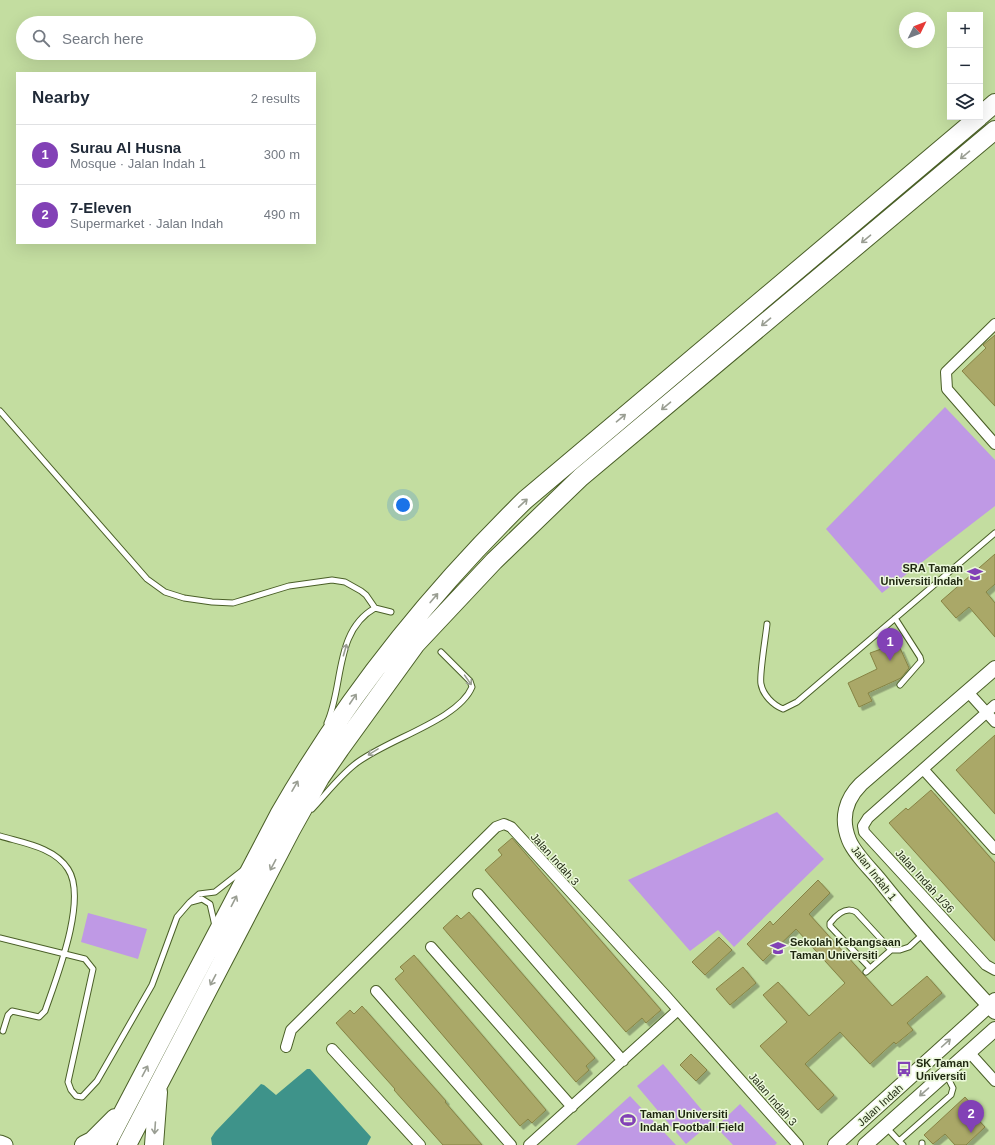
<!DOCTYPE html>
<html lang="en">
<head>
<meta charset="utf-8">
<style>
	:root { --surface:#fff; --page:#f6f6f7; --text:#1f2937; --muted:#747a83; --line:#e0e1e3; --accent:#8241b6 }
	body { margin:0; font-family:Arial,sans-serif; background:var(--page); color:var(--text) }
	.controls { position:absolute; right:12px; top:12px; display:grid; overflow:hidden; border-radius:0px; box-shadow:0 4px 16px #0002 }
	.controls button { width:36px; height:36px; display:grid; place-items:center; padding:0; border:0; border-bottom:1px solid var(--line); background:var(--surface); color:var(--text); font:20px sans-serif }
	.compass { position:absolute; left:899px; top:12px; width:36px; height:36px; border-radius:50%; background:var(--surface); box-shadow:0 4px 16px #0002; rotate:47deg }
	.you { position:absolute; left:403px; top:505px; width:14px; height:14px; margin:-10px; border:3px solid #fff; border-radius:50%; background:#1a73e8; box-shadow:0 0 0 6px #1a73e833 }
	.badge { display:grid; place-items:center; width:26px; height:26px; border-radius:50%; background:var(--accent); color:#fff; font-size:13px; font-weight:700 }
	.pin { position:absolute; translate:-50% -33px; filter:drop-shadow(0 1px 2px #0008) }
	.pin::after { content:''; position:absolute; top:21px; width:14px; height:12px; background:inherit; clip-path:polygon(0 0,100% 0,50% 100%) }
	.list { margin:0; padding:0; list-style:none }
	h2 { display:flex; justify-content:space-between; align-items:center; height:52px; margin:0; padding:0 16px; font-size:17px }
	h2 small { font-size:13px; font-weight:400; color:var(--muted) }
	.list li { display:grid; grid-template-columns:26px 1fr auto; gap:12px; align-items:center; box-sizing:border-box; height:60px; padding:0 16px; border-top:1px solid var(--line) }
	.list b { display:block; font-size:15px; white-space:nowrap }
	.list p { margin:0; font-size:13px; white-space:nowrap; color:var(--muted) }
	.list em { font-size:13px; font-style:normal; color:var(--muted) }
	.icon { flex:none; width:22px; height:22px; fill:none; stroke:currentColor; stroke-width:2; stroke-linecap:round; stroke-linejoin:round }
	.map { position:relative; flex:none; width:995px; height:1145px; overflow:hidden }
	.search { position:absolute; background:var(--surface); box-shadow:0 4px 16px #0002; left:16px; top:16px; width:300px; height:44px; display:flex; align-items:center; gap:10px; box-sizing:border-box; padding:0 14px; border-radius:22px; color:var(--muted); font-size:15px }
	.panel { position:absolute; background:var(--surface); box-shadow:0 4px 16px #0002; left:16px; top:72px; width:300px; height:172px; border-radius:0px }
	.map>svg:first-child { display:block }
</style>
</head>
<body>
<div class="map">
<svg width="995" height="1145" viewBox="0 0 995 1145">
	<defs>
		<filter id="shadow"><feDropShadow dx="3.5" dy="3.5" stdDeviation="0" flood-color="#0004"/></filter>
	</defs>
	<rect width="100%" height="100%" fill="#c3dda0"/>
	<path fill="#bf99e5" d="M 945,407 L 995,460 L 995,506 L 882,593 L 826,529 Z
		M 777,812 L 824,859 L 734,947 L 718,930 L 690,951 L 628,880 Z
		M 88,913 L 147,929 L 138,959 L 81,942 Z
		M 663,1064 L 712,1122 L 686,1144 L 637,1086 Z
		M 630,1096 L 676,1145 L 576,1145 Z
		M 740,1104 L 777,1143 L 775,1145 L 733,1145 L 716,1127 Z"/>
	<path fill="#3e938a" d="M 307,1069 L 310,1069 L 371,1137 L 367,1145 L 212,1145 L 211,1138 L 215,1132 L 261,1084 L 264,1085 L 276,1095 Z"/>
	<path fill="#aaa868" stroke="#868344" filter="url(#shadow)" d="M 995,335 L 995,406 L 962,371 L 986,348 L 983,345 Z
		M 995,554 L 995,584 L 986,592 L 995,603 L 995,637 L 969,607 L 956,618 L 941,601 Z
		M 884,648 L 896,650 L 900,648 L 909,668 L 901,678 L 868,693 L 872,701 L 859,707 L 848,683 L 877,669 L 870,653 Z
		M 995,735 L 995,814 L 956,770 Z
		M 931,790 L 995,863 L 995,941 L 889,823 L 906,808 L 908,810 Z
		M 512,838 L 661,1010 L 646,1023 L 642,1018 L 626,1032 L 485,870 L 502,855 L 498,850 Z
		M 818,880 L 830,893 L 809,914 L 892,1006 L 927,976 L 942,993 L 907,1023 L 913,1030 L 896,1044 L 894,1042 L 870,1064 L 840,1032 L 805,1064 L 834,1095 L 818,1110 L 760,1046 L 787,1022 L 763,995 L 778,982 L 809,1016 L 845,983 L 796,929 L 763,961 L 747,944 L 770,921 L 773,925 Z
		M 469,912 L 595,1058 L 586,1066 L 589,1070 L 576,1082 L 443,928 L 457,915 L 461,919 Z
		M 719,937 L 732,950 L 705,975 L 692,962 Z
		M 414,955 L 546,1110 L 532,1123 L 528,1119 L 520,1126 L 395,979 L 404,971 L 400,967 Z
		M 743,967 L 756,983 L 730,1005 L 716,989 Z
		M 362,1006 L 446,1101 L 445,1102 L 482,1145 L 443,1145 L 394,1090 L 395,1089 L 336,1023 L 350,1010 L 354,1014 Z
		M 691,1054 L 707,1070 L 696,1081 L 680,1065 Z
		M 965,1097 L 974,1107 L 970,1111 L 985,1127 L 966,1145 L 955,1145 L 945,1134 L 933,1144 L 924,1135 Z"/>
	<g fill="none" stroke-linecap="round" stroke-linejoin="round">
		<defs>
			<path id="lane" d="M 0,411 L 147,579 L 165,592 L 184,598 L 212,602 L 233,603 L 289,586 L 332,580 L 345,582 L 361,591 L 366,595 L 375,608 L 391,612
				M 895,618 L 920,657 L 921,661 L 900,685
				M 767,624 C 766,635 759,676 761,684 C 763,695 773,705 783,709 L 797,702 L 995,533
				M 327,723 C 344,686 334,631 375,608
				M 312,809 C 326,794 339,777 354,765 C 384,740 458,721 472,687 L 470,681 L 441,652
				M 0,836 C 23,843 54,847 68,869 C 88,899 56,979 45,1011 L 39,1017 L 12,1011 L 8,1015 L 3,1031
				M 191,902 L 202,899 L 210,904 L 215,926
				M 0,938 L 85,959 L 93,969 L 68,1082 L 71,1090 L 76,1096 L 82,1097 L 97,1081 L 152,985 L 177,917 L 190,902 L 199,894 L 215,892 L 243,870
				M 870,968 L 830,926 L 830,923 C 837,914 846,906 856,912 L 891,950
				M 866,972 L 891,950 L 900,950 L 909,947 L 923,934
				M 886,1127 L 899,1141
				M 903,1145 L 899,1141 L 951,1095 L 953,1088 L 946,1074
				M 922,1145 L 922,1143"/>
			<path id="street" d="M 995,324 L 946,372 L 947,389 L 995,444
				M 968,692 L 995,722
				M 995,705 L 868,818 L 863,826 L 864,832 L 986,965 L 995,970
				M 923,769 L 995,849
				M 478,894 L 623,1061
				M 431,947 L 572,1107
				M 376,991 L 511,1145
				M 286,1047 L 291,1030 L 496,827 L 504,824 L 511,827 L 665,995 L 798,1145
				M 332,1049 L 420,1145
				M 969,1052 L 995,1081
				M 529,1145 L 678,1010"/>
			<path id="secondary" d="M 995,668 L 861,784 C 846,799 840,818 849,840 C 855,855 872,870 882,883 C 918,928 956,970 995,1012
				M 835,1145 L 995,1000
				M 865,1145 L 995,1029"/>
			<path id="primary" d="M 0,1143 L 5,1145"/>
			<path id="highway" d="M 980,116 L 995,103
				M 84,1145 L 92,1141 L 115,1118
				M 106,1145 L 280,813 C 346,698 430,593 525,500 L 979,117
				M 127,1145 L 291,830 L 320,778 L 340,749 L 416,644 L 494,561 L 581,477 L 995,130
				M 154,1145 L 158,1092"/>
		</defs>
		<use href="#lane" stroke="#4a5f27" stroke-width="7"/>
		<use href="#street" stroke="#4a5f27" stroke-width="12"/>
		<use href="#secondary" stroke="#4a5f27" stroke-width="16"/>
		<use href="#primary" stroke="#4a5f27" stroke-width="17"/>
		<use href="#highway" stroke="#4a5f27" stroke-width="20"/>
		<use href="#lane" stroke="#fff" stroke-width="5"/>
		<use href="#street" stroke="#fff" stroke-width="10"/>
		<use href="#secondary" stroke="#fff" stroke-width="14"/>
		<use href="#primary" stroke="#fff" stroke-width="15"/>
		<use href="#highway" stroke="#fff" stroke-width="18"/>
	</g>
	<defs><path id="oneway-shaft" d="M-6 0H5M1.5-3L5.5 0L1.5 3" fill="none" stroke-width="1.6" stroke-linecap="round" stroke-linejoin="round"/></defs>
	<g stroke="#9a9e93">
		<use href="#oneway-shaft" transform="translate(965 155) rotate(140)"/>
		<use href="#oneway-shaft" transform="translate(866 239) rotate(140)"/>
		<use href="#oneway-shaft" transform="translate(766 322) rotate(140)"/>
		<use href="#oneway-shaft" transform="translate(666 406) rotate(140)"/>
		<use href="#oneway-shaft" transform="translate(621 418) rotate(-40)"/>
		<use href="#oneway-shaft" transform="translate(523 503) rotate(-43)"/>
		<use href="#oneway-shaft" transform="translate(434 598) rotate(-50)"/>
		<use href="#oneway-shaft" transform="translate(345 650) rotate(-74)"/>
		<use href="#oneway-shaft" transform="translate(468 680) rotate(55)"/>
		<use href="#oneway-shaft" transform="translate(353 699) rotate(-56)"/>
		<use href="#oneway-shaft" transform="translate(373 752) rotate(148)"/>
		<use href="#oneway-shaft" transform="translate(295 786) rotate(-60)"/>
		<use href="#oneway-shaft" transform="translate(273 865) rotate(118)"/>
		<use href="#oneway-shaft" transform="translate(234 901) rotate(-63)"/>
		<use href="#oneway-shaft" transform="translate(213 980) rotate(118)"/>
		<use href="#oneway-shaft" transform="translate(946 1043) rotate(-42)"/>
		<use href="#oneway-shaft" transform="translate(145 1071) rotate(-62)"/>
		<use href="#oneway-shaft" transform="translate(924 1092) rotate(139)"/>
		<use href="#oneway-shaft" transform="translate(155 1128) rotate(94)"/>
	</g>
	<defs>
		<symbol id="school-bare" viewBox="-9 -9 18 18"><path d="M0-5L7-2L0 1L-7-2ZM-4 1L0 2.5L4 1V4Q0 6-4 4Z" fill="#8241b6" stroke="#ebf8da" stroke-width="2.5" paint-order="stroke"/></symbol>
		<symbol id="bus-bare" viewBox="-9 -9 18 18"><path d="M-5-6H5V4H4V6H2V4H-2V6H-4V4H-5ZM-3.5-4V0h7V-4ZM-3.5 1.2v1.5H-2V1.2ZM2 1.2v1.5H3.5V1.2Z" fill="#8241b6" stroke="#ebf8da" stroke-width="2.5" paint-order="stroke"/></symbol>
		<symbol id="stadium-bare" viewBox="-9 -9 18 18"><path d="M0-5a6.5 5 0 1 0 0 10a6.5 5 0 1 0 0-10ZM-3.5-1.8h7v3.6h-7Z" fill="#8241b6" stroke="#ebf8da" stroke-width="2.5" paint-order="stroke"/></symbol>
	</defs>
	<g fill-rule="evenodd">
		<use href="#school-bare" x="964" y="563" width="22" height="22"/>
		<use href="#school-bare" x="767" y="937" width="22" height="22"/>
		<use href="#bus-bare" x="893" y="1058" width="22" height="22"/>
		<use href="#stadium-bare" x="617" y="1109" width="22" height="22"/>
	</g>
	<g text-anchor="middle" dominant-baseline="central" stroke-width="3" stroke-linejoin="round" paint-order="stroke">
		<g font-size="11" font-weight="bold" fill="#1e2710" stroke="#ebf8da" text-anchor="start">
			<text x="963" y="568" text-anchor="end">SRA Taman<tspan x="963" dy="13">Universiti Indah</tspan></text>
			<text x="790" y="942">Sekolah Kebangsaan<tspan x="790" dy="13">Taman Universiti</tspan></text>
			<text x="916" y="1063">SK Taman<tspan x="916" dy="13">Universiti</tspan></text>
			<text x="640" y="1114">Taman Universiti<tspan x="640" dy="13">Indah Football Field</tspan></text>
		</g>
		<g font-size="11" fill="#1e2710" stroke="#ebf8da">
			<text transform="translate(555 859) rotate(48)">Jalan Indah 3</text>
			<text transform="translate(874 873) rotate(52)">Jalan Indah 1</text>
			<text transform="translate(925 881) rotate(48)">Jalan Indah 1/36</text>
			<text transform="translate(773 1099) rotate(49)">Jalan Indah 3</text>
			<text transform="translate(880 1105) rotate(-42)">Jalan Indah</text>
		</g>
	</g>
</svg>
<div class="controls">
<button>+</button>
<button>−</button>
<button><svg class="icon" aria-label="layers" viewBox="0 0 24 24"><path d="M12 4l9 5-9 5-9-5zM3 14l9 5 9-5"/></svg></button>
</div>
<svg class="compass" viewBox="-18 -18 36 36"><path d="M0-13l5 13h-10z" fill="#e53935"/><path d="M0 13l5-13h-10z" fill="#747a83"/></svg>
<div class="you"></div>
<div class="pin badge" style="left:890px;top:661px">1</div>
<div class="pin badge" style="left:971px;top:1133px">2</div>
<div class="search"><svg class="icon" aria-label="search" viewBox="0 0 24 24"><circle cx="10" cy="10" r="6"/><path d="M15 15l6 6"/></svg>Search here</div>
<section class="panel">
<h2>Nearby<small>2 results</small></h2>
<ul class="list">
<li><span class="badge">1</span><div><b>Surau Al Husna</b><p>Mosque · Jalan Indah 1</p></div><em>300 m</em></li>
<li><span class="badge">2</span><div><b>7-Eleven</b><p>Supermarket · Jalan Indah</p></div><em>490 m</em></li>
</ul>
</section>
</div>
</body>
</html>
